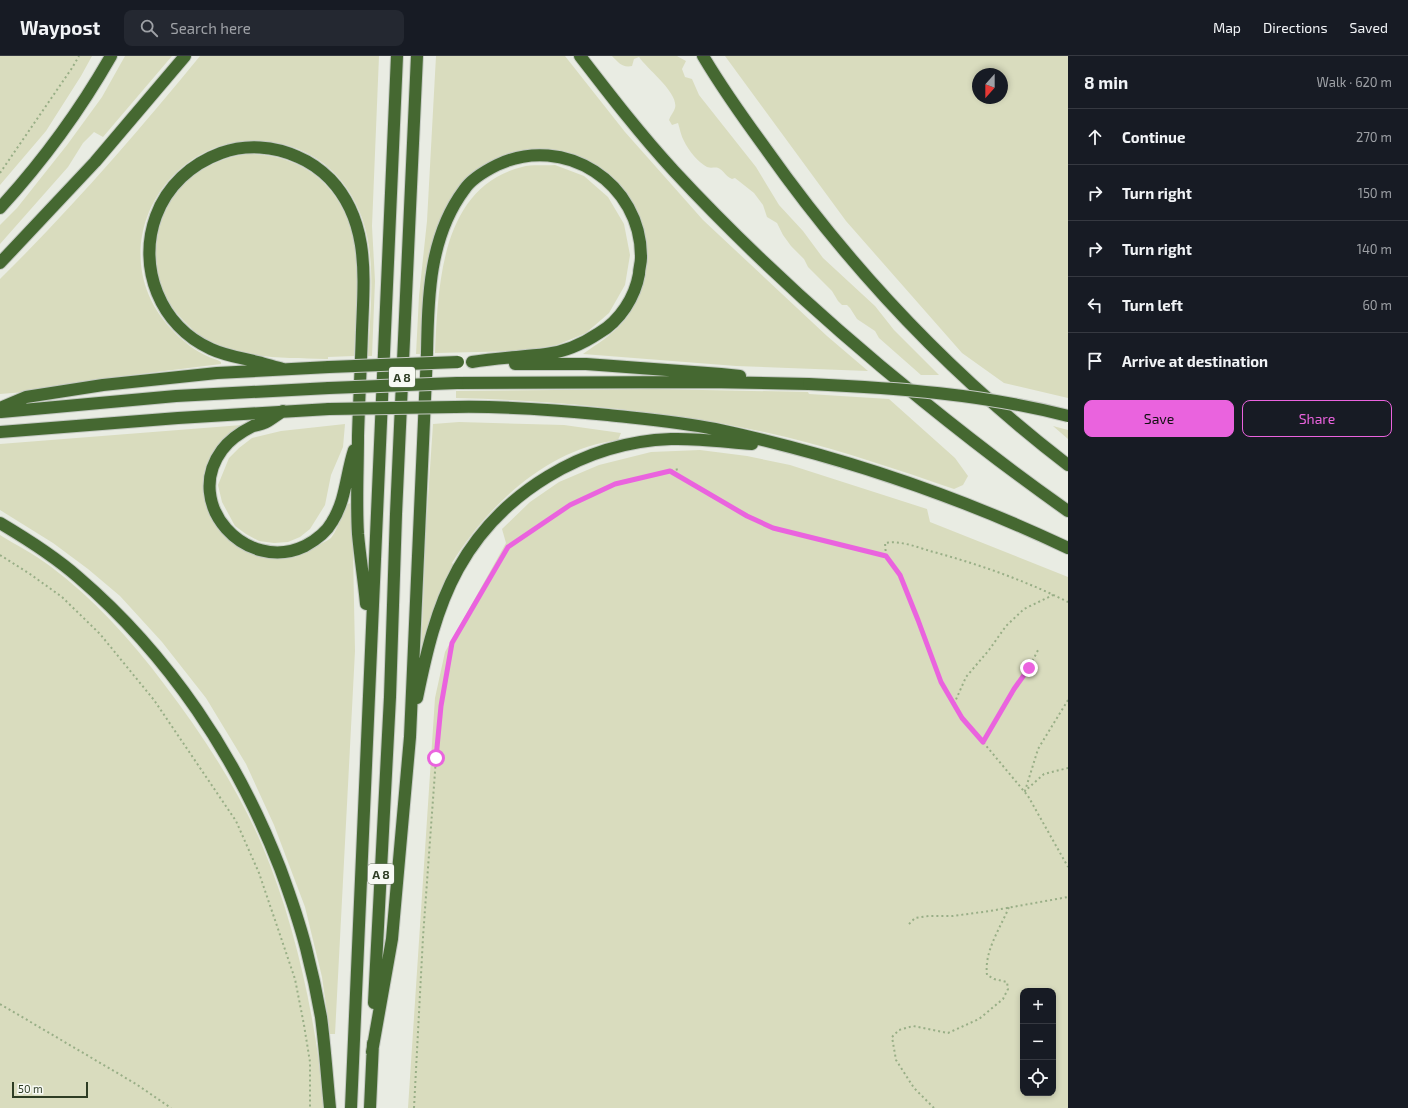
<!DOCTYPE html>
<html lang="en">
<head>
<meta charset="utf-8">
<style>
	:root { --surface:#171b24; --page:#242831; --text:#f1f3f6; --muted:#9ea1a6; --line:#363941; --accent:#ea63de }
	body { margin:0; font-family:"Exo 2",sans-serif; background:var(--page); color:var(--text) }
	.controls { position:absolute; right:12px; bottom:12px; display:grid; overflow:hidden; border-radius:8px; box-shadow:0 2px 6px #0003 }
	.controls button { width:36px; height:36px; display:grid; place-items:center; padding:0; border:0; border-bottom:1px solid var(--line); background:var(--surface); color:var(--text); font:20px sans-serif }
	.compass { position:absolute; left:972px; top:12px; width:36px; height:36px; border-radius:50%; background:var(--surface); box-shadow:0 2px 6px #0003; rotate:201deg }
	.scale { position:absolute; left:12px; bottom:10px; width:76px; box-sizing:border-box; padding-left:4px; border:2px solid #2e3d24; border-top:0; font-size:11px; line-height:14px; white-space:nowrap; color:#2e3d24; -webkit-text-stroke:3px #f7f9f4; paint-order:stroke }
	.stop { position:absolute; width:12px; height:12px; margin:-9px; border:3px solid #ea63de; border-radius:50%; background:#fff }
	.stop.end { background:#ea63de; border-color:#fff; box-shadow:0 1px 4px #0008 }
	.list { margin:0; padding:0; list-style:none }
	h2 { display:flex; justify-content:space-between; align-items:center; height:52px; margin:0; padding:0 16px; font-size:17px }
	h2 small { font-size:13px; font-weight:400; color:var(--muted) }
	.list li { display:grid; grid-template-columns:26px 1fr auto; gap:12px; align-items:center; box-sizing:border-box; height:56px; padding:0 16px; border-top:1px solid var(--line) }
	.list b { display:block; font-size:15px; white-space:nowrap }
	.list em { font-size:13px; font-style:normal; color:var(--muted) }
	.actions { display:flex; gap:8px; padding:12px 16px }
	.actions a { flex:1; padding:9px 0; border:1px solid var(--accent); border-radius:8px; text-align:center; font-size:14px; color:var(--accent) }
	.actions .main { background:var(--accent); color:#111 }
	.icon { flex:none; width:22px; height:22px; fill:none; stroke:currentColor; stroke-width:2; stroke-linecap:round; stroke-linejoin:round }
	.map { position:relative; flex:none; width:1068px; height:1052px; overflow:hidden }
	header { display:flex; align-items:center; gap:24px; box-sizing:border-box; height:56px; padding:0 20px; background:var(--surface); border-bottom:1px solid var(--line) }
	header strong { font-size:19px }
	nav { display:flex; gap:22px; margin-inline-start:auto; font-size:14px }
	.search { width:280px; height:36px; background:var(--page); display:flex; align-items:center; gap:10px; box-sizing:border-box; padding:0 14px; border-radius:8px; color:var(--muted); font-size:15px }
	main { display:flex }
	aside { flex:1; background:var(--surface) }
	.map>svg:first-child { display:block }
</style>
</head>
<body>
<header>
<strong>Waypost</strong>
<div class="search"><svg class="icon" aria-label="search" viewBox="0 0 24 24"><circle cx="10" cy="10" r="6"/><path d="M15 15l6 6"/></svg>Search here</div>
<nav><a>Map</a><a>Directions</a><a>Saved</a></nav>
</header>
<main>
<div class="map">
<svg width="1068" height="1052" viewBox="0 0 1068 1052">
	<rect width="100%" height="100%" fill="#e9ece3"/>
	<path fill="#d9dcbe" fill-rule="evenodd" d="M 0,0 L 92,0 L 81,20 L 46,75 L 0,129 Z
		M 125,0 L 172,0 L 103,81 L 94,76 L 83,87 L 68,111 L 0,188 L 0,169 L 17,152 L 67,89 L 102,41 Z
		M 200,0 L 379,0 L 372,170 L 375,225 L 372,300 L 368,300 C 370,256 377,204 362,162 C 351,131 329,105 298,93 C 182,49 87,190 175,277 C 185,287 196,295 207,300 C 212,303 217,303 221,306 L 221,308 L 100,323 L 25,336 L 0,338 L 0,223 C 71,153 137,77 200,0 Z
		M 436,0 L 565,0 L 625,76 L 703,164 L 827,280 L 868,315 L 736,310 L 583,298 C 597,288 612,279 623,266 C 635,252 639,237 642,219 C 648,190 646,176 632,150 C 603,96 539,79 486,108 C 468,118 450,142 442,161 C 435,175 433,192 431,208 C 428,223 425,239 423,255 C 421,269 421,284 420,298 L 416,298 L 419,240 L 427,165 Z
		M 612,0 L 677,0 L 686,5 L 682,13 L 685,21 L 692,23 L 699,39 L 756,111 L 779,149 L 803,175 L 823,202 L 875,250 L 894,274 L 939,319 L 921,319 L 879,282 L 875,275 L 857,263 L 850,252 L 847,249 L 842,249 L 838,245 L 832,235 L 808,211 L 804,203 L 791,190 L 783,179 L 777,167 L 767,161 L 763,149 L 754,137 L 735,122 L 732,123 C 725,120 725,116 720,113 C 716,110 712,113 707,111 C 699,107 688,94 684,85 C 681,80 680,73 678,67 L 672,69 L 669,64 C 670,60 674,56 675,52 C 679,37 647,13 639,1 L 634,3 L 632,10 C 622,12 618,6 612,0 Z
		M 725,0 L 1068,0 L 1068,342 L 1004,327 L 962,297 L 846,165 ZM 978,18 L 1002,18 L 1002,42 L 978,42 Z
		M 247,98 C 314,98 354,144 357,208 C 359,239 355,270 354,300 L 328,301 L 328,303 L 325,303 C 286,302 241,303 206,283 C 196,278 189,270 181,262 C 164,244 155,220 156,195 C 158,142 195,105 247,98 Z
		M 555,109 L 584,120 L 608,141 L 624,168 L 630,199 L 625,229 L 609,257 L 586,277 L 557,289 L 522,295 L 435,297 C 438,229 441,131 522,111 C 532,108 545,110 555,109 Z
		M 653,333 L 808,336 L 809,338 L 889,343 L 955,402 L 968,420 L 963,429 L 954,433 C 899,414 843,395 786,381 C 753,373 719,367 685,362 C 609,350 533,344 456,342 L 456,335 Z
		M 459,366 L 564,369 L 621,377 L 618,384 C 547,393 488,449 452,507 L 455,510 L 421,598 L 426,472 L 433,368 Z
		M 345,368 L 343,391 L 331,419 L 325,449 L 310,473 L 300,481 L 288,486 L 274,487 L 259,485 L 246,478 L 235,470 L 222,446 L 218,429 L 229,402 L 239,392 L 252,382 L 281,375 Z
		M 242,369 C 235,374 227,379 221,386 C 170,447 245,534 315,491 C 320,488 327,485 331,482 C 336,476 344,456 346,448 L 352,447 L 355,595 L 335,978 L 330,978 L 322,921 L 305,851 L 274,769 L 246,708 L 206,642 L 162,586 L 120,540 L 88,513 L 53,487 L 0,454 L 0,388 Z
		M 1053,370 L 1068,374 L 1068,383 Z
		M 700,394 L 747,400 L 790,409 L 927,453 L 930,466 L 1068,521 L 1068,1052 L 408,1052 L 435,642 L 445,596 L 506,487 L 502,473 L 530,446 L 559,426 L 599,409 L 651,396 ZM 1023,935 L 1053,935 L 1053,1037 L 1023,1037 Z
		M 0,479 C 16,489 34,498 50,510 C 93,542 131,584 164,628 C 202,678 237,731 262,789 C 297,872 315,963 325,1052 L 0,1052 Z"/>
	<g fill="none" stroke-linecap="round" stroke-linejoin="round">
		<defs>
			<path id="highway" d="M 580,0 C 610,39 640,78 674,115 C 751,198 835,274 923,345 C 970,383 1018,420 1068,455
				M 703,0 C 722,32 744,63 766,93 C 850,212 952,320 1068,409
				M 0,152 C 43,105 79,56 111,0
				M 0,207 L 95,106 L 185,0
				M 515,308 L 586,308 L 721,318 L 740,320
				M 283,313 C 275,311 266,308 258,306 C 242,302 226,300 211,293 C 160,270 137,211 156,160 C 167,130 191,108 221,97 C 246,88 274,90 298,101 C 310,106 321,114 330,123 C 370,165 364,221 362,274 C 361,310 359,345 358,380 C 358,412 356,447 358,478 C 360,501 364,525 366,548
				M 457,327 L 707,326 L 809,328
				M 455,351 C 506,350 557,354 608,359 C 644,363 680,366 715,373 C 837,399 956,439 1068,492
				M 0,352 L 26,341 L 103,329 L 217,317 L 329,311
				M 283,355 C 278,358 273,362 268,365 C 263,368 258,369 253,370 C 241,376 230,383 222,394 C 182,448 246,518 305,490 C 316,484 326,477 332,466 C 346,444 346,418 354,394
				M 1,356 L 176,340 L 329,332
				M 0,376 L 178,362 L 329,353
				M 0,467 C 27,483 54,500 78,521 C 169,599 237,701 280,812 C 290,839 299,865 306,892 C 312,915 317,938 321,961 C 325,991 327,1022 330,1052
				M 417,642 C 426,598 436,553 458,513 C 500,437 584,386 671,383 C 697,382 725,386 752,388
				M 374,947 L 390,641 L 396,458 L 417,0
				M 372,996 L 392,883 L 410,681 L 427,297 C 428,241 429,181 464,134 C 471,123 485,115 497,109 C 564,77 642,127 641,202 C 641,207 639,212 639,218 C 635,241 620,265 599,277 C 584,287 564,296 546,298 C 521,301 497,302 472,306
				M 351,1052 L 397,0
				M 370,1052 L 373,987"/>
		</defs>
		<use href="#highway" stroke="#c4c9c2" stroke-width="14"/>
		<path stroke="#98ae86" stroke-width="2" stroke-dasharray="2 3" stroke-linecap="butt" d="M 0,117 L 72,12 L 79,0
			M 671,416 L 747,459 L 773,472 L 886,500 L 900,519 L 918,564 L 941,626 L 963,662 L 1028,740 L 1068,811
			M 0,499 L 30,518 L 62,541 L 100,578 L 154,644 L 236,765 L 259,817 L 295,923 L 304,969 L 310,1006 L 310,1052
			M 886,500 L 885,487 C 899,484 917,491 930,495 C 978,508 1024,524 1068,546
			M 1068,644 L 1038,693 L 1025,735 L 1044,718 L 1068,712
			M 954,648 L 966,621 L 989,594 L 1006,570 L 1024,553 L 1053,539
			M 983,686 C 1000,654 1023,625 1039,592
			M 909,868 L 915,862 L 929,860 L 953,860 L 990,855 L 1068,841
			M 0,948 L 136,1028 L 171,1052
			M 414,1052 L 423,881 L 436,702 L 441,650 L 452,587 L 508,491 L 570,449 L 615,428 L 679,413
			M 934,1052 L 914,1032 L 896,1004 L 892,981 L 899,974 L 913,970 L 948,977 L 979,963 L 1003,943 L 1008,933 L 1007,926 L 994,923 L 987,919 C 984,895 1000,873 1009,851"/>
		<use href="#highway" stroke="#456831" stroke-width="12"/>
		<defs>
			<path id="highway-bridge" d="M 329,311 L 458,306
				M 809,328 C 896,332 983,338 1068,360
				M 329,332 L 457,327
				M 329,353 L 455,351"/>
		</defs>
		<use href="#highway-bridge" stroke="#c4c9c2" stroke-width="14" stroke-linecap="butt"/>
		<use href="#highway-bridge" stroke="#456831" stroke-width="12"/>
	</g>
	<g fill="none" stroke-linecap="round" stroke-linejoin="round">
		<path stroke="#ea63de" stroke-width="5" d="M 436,702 L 441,650 L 452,587 L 508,491 L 570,449 L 615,428 L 670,415 L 747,460 L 773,472 L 886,500 L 900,519 L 918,564 L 941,626 L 962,662 L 983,686 L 1014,633 L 1029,612"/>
	</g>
	<g text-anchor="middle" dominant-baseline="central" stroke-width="3" stroke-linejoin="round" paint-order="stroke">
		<g fill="#f7f9f4" stroke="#6a7562" stroke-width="1">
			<rect x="389" y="311" width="26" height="20" rx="3"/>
			<rect x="368" y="808" width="26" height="20" rx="3"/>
		</g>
		<g font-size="12" font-weight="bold" fill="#2e3d24">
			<text x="402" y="321">A 8</text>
			<text x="381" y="818">A 8</text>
		</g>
	</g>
</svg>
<div class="controls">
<button>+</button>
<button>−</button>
<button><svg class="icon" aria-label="locate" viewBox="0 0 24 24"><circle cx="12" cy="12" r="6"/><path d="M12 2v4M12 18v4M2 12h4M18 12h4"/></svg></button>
</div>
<svg class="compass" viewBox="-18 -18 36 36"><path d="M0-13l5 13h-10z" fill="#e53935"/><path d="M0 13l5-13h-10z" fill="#9ea1a6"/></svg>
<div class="scale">50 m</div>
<div class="stop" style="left:436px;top:702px"></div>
<div class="stop end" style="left:1029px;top:612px"></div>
</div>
<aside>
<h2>8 min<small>Walk · 620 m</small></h2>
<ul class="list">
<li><svg class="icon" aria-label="ahead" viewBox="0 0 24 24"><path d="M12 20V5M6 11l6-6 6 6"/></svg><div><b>Continue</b></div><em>270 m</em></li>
<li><svg class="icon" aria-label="right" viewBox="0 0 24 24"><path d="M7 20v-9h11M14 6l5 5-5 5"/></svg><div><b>Turn right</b></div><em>150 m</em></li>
<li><svg class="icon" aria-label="right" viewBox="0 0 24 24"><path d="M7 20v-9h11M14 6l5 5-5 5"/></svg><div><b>Turn right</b></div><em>140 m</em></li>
<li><svg class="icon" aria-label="left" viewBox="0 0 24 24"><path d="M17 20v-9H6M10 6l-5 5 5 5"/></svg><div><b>Turn left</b></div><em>60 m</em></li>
<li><svg class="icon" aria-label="arrive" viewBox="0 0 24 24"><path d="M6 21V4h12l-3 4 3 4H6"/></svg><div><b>Arrive at destination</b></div></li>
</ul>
<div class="actions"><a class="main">Save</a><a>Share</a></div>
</aside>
</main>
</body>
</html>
